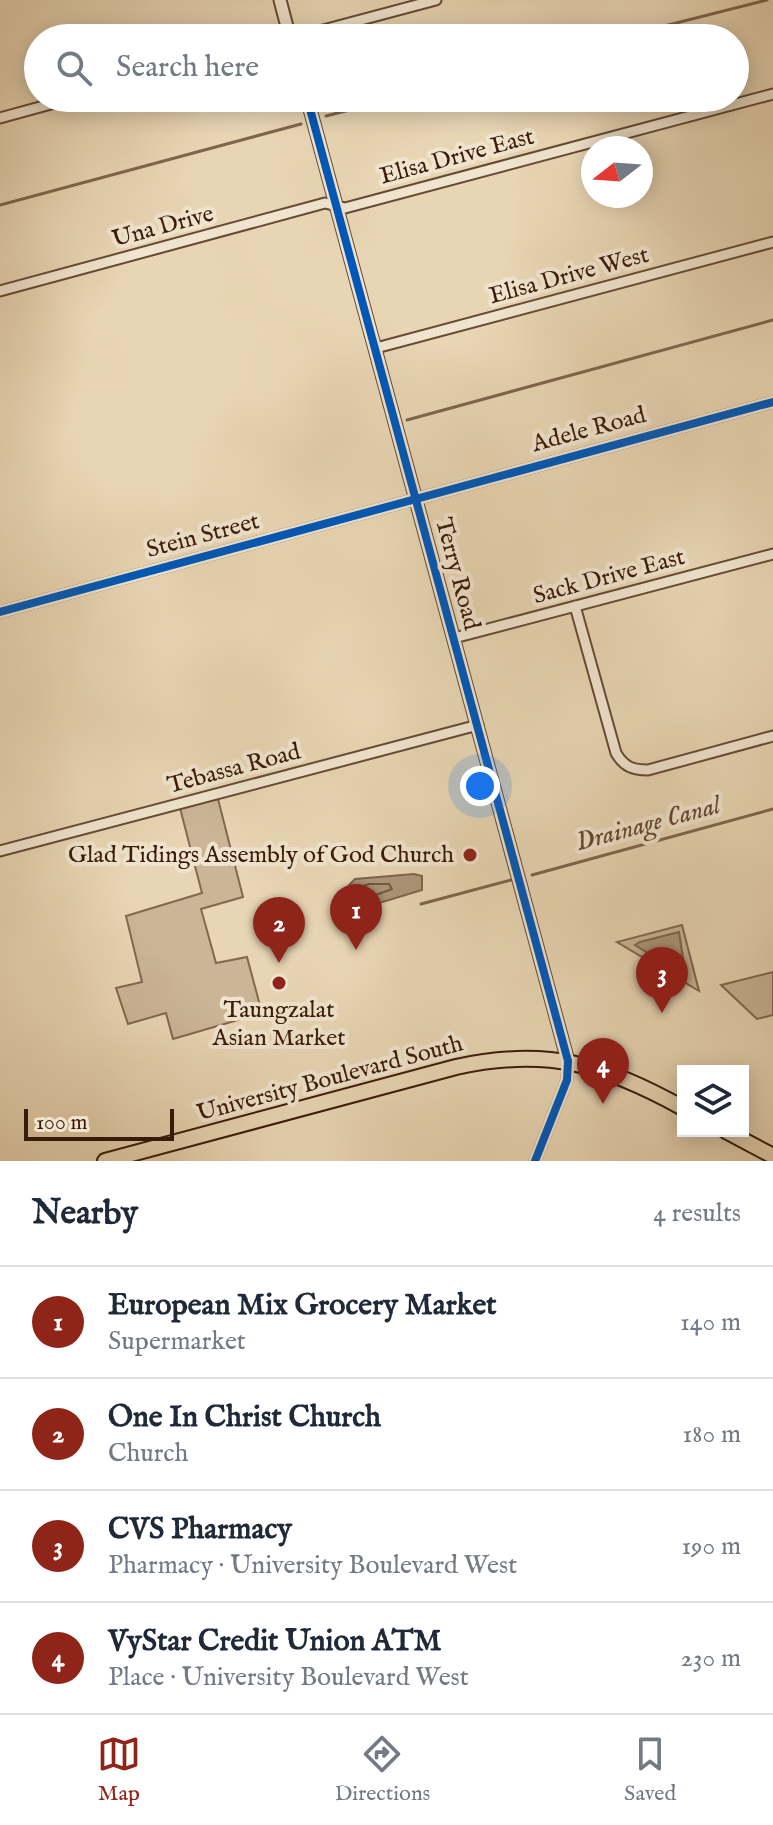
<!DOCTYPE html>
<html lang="en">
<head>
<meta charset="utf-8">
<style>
	:root { --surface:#fff; --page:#f2f2f3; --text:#1f2937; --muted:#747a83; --line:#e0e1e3; --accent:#8f2418 }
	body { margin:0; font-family:"IM FELL English",serif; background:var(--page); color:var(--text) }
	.controls { position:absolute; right:24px; bottom:24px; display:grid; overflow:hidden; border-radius:0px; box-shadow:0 4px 20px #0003 }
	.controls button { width:72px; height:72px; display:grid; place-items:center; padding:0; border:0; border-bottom:2px solid var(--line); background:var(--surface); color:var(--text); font:40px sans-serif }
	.compass { position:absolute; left:581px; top:136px; width:72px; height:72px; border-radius:50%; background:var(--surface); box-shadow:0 4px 20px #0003; rotate:253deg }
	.scale { position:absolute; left:24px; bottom:20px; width:150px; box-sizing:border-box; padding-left:8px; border:4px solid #3a1b09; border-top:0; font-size:22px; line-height:28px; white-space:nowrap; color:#3a1b09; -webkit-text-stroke:6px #f0e4ce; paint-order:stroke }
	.you { position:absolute; left:480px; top:786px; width:28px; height:28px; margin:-20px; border:6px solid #fff; border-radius:50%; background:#1a73e8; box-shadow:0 0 0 12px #1a73e833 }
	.badge { display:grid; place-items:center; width:52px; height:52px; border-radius:50%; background:var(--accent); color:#fff; font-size:26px; font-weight:700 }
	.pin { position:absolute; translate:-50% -66px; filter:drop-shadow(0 2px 4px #0008) }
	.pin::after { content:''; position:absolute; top:42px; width:28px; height:24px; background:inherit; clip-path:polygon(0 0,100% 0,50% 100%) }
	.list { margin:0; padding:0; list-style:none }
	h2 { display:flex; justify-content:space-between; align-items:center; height:104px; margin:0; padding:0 32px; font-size:34px }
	h2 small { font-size:26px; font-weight:400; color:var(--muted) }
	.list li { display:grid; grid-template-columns:52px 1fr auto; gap:24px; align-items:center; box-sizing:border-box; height:112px; padding:0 32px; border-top:2px solid var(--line) }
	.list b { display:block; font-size:30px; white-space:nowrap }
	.list p { margin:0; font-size:26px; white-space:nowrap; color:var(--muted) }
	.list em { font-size:26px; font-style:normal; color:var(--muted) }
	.icon { flex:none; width:44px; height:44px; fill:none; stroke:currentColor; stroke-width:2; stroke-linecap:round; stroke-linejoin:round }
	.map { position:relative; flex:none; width:773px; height:1161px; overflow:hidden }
	.search { position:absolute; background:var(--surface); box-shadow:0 4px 20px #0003; left:24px; right:24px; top:24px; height:88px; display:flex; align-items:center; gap:20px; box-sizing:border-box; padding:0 28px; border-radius:44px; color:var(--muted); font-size:30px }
	.sheet { height:552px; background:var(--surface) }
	nav { display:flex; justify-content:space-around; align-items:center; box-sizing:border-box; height:112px; border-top:2px solid var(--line); background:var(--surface); font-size:22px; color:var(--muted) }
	nav a { display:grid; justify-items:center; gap:4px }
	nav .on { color:var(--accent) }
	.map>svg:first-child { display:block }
</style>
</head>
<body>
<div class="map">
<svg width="773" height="1161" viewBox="0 0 773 1161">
	<rect width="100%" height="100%" fill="#e8d5b3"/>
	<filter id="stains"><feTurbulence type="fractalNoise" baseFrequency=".0025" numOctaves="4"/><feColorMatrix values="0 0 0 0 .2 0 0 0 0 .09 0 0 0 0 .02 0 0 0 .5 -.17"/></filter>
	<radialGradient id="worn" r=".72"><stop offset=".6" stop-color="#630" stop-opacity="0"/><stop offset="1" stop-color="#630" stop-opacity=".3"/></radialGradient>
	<path fill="#cab596" stroke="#826850" stroke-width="2" d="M 218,799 L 243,897 L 201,909 L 216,963 L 247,957 L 262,1013 L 173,1039 L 166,1013 L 128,1024 L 116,988 L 142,982 L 126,916 L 202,893 L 180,808 Z
		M 682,925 L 699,991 L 617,942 Z
		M 773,972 L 773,1015 L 757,1019 L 721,985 Z"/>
	<path fill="#ad9679" stroke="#7f654c" stroke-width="2" d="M 414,874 L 422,876 L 422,890 L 363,908 L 351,900 L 349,885 L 355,879 Z
		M 679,932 L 685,971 L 682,975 L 635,945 L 640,942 Z"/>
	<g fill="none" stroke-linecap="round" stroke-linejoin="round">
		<path stroke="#745841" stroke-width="2" d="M 369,884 L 389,884 L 392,889 L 365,899 L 359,897 L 357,888 Z"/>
		<path stroke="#7f654c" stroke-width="3" d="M 617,38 L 767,0
			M 326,116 L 397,98
			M 0,205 L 301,124
			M 407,420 L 773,320
			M 532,875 L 773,809
			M 421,904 L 511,880"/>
		<defs>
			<path id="minor" d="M 293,38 L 436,0
				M 0,118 L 73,98
				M 0,291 L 325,203 L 345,208 L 773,94
				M 376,348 L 773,242
				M 575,606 L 616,753 C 624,767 633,770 648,770 L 773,736
				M 0,612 L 773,402
				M 454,638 L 773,554
				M 0,851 L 478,725
				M 535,1161 L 567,1080 L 568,1061"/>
			<path id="tertiary" d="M 280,0 L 290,38
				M 307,98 L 568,1061"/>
			<path id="primary" d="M 726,1131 L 773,1156
				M 105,1161 L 456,1067 C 547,1047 603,1064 683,1108"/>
		</defs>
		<use href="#minor" stroke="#664a34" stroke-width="13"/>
		<use href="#tertiary" stroke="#664a34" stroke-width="15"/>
		<use href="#primary" stroke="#3a1b09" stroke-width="18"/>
		<use href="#minor" stroke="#f0e4ce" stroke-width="9"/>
		<use href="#tertiary" stroke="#f0e4ce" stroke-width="11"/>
		<use href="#primary" stroke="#e8d5b3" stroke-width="14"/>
		<defs>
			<path id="cycleway" d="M 307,98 L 568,1061 L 567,1080 L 535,1161
				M 0,612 L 773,402"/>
		</defs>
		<use href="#cycleway" stroke="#f0e4ce" stroke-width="13"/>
		<use href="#cycleway" stroke="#0057b8" stroke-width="8"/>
	</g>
	<g fill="#8f2418" stroke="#f0e4ce" stroke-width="3">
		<circle cx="470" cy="855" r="8"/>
		<circle cx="279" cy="983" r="8"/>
	</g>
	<g text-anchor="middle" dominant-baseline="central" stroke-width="8" stroke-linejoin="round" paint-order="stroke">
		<g font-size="24" fill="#3a1b09" stroke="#f0e4ce">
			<text transform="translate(457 157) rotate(-15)">Elisa Drive East</text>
			<text transform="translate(163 227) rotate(-15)">Una Drive</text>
			<text transform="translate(569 276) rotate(-15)">Elisa Drive West</text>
			<text transform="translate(589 430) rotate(-15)">Adele Road</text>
			<text transform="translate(203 536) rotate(-15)">Stein Street</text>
			<text transform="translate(457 574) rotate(75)">Terry Road</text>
			<text transform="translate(609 577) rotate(-15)">Sack Drive East</text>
			<text transform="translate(234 769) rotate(-15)">Tebassa Road</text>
			<text transform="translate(330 1079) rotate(-15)">University Boulevard South</text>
		</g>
		<g font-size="24" fill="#3a1b09" stroke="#f0e4ce" text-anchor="end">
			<text x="454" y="855">Glad Tidings Assembly of God Church</text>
			<text x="279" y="1010" text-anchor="middle">Taungzalat<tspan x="279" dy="28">Asian Market</tspan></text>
		</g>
		<g font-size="26" font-style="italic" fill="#624630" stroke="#f0e4ce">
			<text transform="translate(648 824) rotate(-15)">Drainage Canal</text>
		</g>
	</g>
	<rect width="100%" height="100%" filter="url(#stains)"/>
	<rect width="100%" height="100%" fill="url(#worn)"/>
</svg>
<div class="controls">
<button><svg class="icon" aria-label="layers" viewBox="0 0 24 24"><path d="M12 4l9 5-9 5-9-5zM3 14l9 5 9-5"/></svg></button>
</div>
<svg class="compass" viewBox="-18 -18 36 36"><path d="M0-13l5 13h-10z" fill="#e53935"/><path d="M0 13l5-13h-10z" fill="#747a83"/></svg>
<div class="scale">100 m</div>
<div class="you"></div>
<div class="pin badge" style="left:356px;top:950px">1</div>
<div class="pin badge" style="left:279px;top:963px">2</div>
<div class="pin badge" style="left:662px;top:1013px">3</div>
<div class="pin badge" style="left:603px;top:1104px">4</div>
<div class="search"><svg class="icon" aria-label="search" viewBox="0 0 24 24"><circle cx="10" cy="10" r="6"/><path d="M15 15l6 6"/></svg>Search here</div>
</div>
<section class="sheet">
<h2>Nearby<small>4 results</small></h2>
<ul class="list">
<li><span class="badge">1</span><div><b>European Mix Grocery Market</b><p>Supermarket</p></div><em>140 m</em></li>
<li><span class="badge">2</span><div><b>One In Christ Church</b><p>Church</p></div><em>180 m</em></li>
<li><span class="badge">3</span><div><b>CVS Pharmacy</b><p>Pharmacy · University Boulevard West</p></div><em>190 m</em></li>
<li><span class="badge">4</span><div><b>VyStar Credit Union ATM</b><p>Place · University Boulevard West</p></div><em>230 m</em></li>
</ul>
</section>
<nav>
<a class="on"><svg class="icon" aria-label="map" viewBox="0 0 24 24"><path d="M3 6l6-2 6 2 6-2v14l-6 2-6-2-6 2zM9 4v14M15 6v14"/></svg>Map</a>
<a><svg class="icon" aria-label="directions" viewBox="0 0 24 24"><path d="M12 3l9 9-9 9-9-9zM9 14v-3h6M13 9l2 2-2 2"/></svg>Directions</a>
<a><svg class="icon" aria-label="saved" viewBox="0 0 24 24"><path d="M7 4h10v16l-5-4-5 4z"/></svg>Saved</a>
</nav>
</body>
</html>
